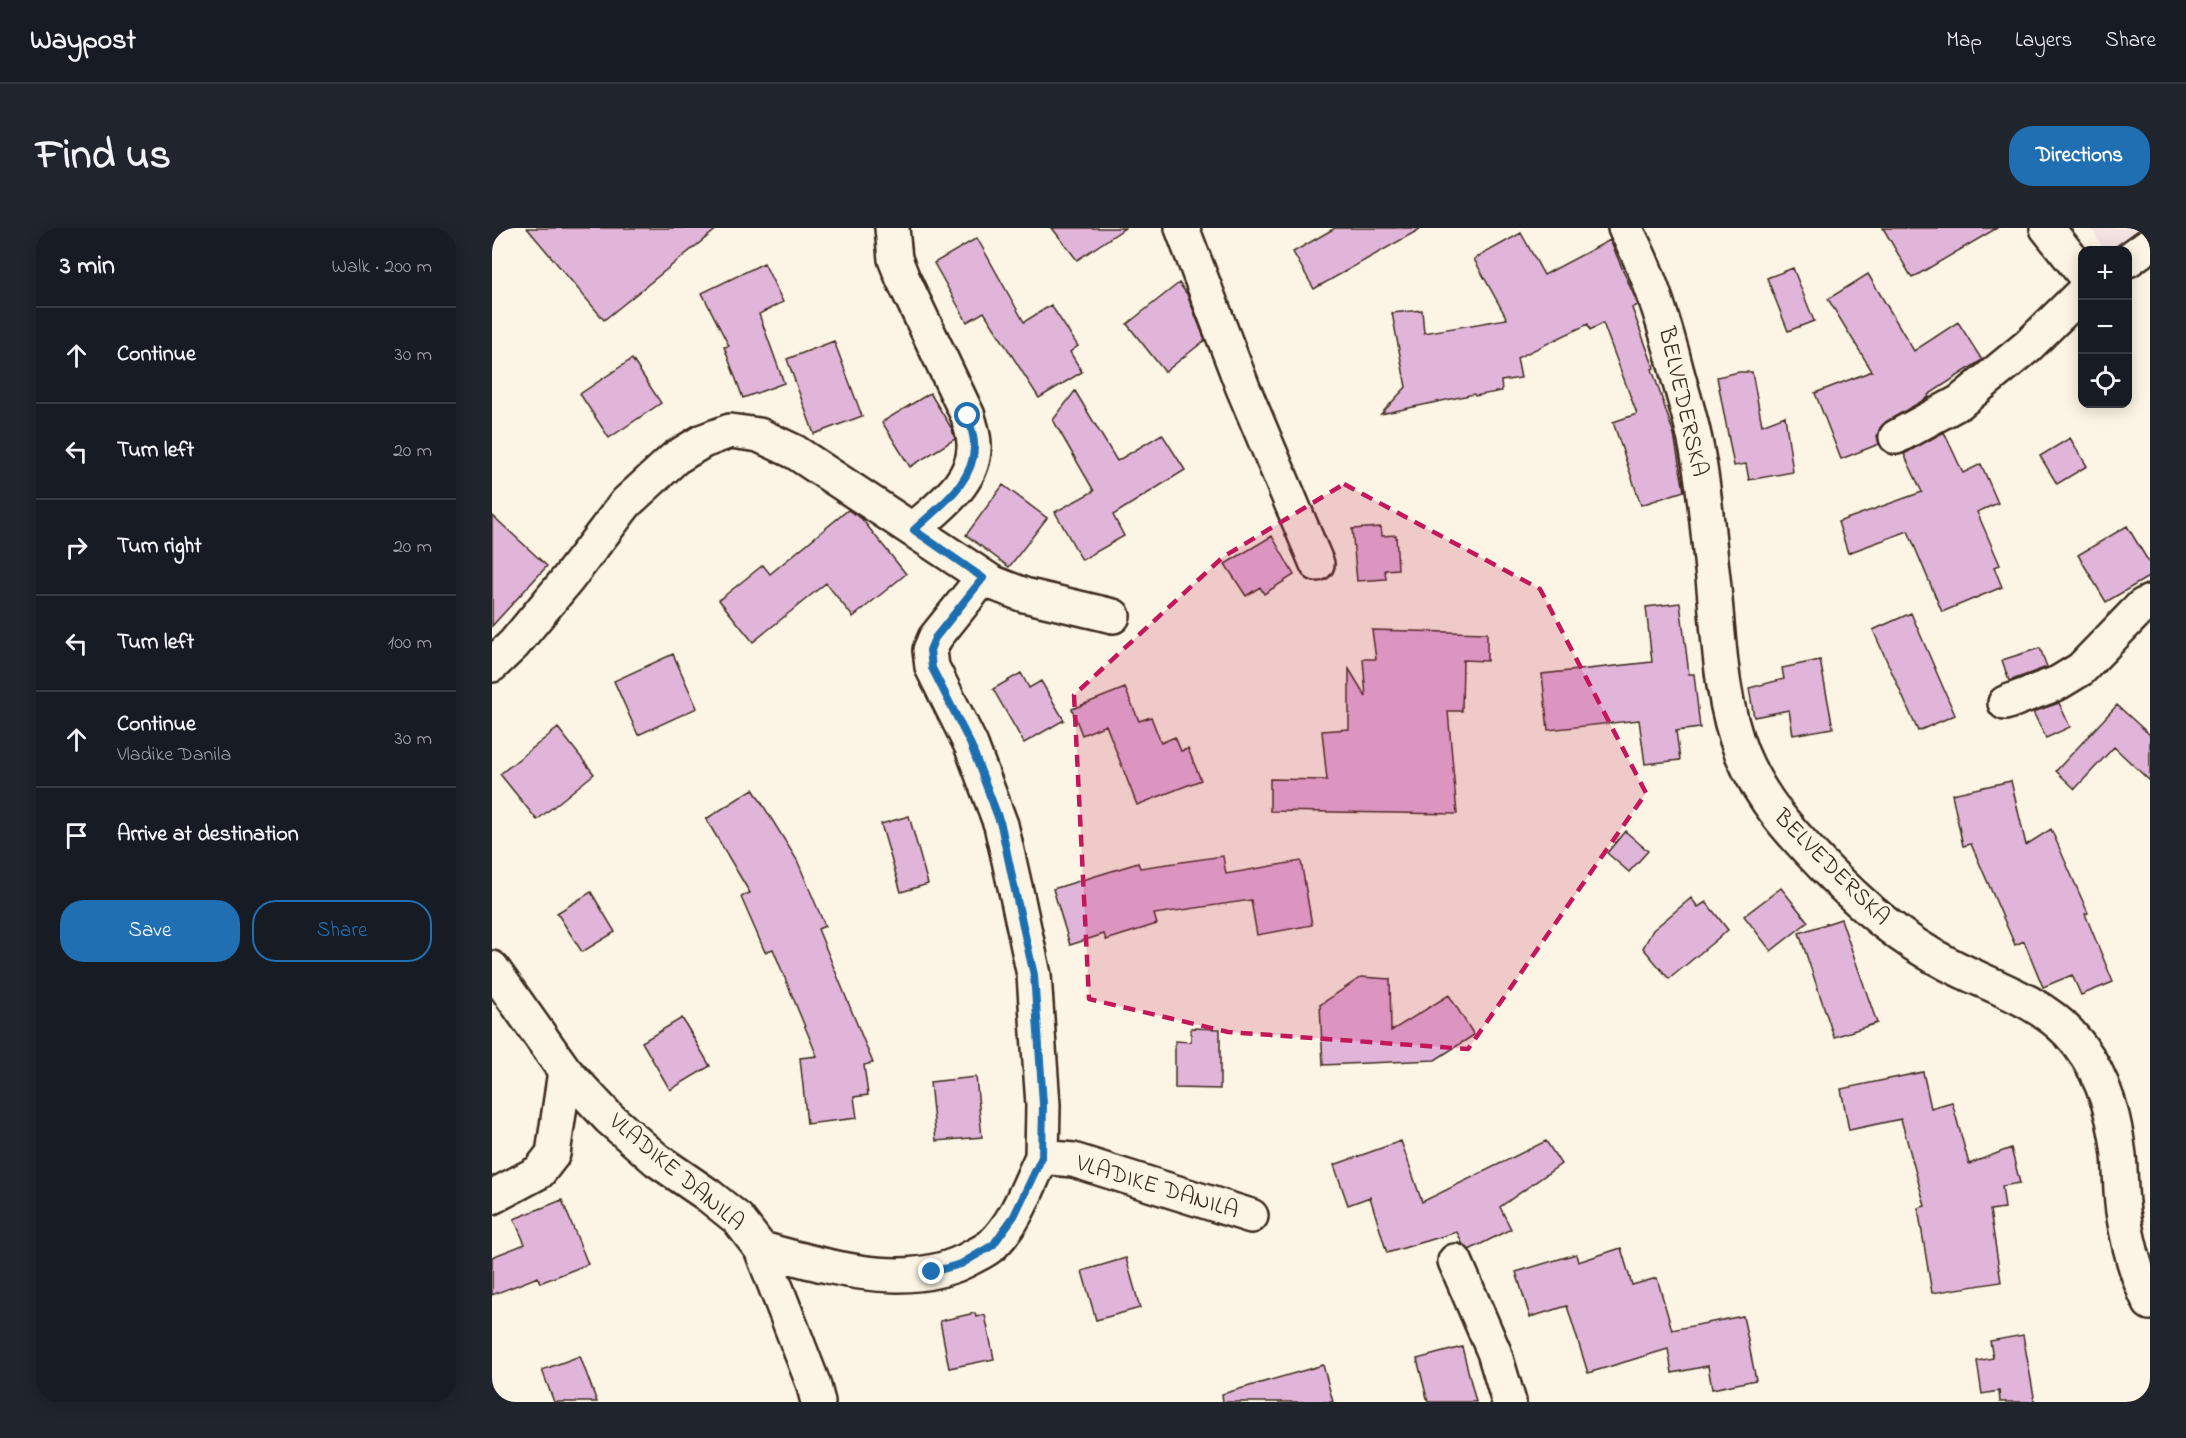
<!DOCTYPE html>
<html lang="en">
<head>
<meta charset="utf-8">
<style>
	:root { --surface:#171b24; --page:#20242c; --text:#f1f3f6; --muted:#9ea1a6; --line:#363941; --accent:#1f6fb2 }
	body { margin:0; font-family:"Indie Flower",sans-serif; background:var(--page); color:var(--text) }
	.controls { position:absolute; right:18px; top:18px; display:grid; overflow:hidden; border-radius:12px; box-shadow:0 3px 15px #0003 }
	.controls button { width:54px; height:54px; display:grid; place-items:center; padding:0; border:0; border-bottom:2px solid var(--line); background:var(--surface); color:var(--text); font:30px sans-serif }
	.stop { position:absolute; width:18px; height:18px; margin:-14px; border:4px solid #1f6fb2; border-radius:50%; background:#fff }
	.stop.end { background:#1f6fb2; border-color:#fff; box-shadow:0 2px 6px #0008 }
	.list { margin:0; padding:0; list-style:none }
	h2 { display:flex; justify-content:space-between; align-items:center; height:78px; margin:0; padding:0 24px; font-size:26px }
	h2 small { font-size:20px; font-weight:400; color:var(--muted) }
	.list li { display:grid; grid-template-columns:39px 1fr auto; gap:18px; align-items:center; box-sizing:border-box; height:96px; padding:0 24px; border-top:2px solid var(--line) }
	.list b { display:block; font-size:22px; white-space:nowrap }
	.list p { margin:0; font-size:20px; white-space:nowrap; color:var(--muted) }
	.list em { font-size:20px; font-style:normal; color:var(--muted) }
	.actions { display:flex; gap:12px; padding:18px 24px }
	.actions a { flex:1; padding:14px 0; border:2px solid var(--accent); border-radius:24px; text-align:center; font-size:21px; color:var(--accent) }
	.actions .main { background:var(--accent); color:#fff }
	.icon { flex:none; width:33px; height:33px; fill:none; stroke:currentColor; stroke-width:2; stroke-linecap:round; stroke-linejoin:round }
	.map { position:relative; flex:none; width:1658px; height:1174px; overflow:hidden; border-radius:24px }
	header { display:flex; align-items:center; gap:36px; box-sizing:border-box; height:84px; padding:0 30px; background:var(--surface); border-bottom:2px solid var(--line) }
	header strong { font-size:28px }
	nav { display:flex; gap:33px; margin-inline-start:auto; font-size:21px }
	.intro { display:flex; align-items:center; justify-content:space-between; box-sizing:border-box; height:144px; padding:0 36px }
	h1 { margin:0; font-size:42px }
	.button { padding:15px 27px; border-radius:24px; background:var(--accent); color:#fff; font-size:21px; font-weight:700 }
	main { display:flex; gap:36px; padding:0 36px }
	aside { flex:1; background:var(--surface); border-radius:24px; box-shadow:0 3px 15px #0003 }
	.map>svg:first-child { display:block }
</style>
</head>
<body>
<header>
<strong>Waypost</strong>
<nav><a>Map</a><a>Layers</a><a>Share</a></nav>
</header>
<div class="intro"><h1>Find us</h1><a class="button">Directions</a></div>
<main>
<aside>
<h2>3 min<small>Walk · 200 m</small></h2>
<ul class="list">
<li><svg class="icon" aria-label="ahead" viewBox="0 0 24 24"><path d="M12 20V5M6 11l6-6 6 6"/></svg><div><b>Continue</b></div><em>30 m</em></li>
<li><svg class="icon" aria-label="left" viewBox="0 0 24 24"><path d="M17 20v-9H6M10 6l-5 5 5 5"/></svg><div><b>Turn left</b></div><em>20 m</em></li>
<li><svg class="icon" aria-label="right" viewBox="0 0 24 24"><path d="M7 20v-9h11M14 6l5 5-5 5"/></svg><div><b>Turn right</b></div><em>20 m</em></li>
<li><svg class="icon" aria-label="left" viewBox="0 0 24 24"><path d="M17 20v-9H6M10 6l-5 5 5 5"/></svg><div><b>Turn left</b></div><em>100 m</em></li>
<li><svg class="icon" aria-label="ahead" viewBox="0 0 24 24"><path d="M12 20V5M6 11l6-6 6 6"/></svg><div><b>Continue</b><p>Vladike Danila</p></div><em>30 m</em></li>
<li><svg class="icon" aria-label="arrive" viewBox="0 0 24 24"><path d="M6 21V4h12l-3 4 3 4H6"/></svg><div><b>Arrive at destination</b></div></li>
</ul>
<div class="actions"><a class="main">Save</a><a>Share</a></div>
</aside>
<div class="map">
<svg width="1658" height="1174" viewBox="0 0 1658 1174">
	<rect width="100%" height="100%" fill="#fcf5e5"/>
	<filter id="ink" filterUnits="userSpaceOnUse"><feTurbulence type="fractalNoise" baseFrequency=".0167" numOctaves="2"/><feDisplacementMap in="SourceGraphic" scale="12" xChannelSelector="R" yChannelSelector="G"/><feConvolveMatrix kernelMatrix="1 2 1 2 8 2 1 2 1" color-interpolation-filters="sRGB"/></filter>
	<g filter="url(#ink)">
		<path fill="#f4e2e2" d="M 1599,0 L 1658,0 L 1635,22 L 1612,22 Z"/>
		<path fill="#e1b5da" stroke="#3b2a1e" stroke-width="1.5" d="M 35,0 L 226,0 L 112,92 Z
			M 560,0 L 633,0 L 585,32 Z
			M 843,0 L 930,0 L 822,61 L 801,24 Z
			M 1391,0 L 1505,0 L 1420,50 Z
			M 1029,5 L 1052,47 L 1118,12 L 1146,77 L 1140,80 L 1162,140 L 1160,141 L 1182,207 L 1192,263 L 1149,277 L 1121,194 L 1145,186 L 1111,95 L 1098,102 L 1096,96 L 1025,130 L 1029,150 L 1009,153 L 1010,163 L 983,168 L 982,166 L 889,186 L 914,159 L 900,85 L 930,82 L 932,105 L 1015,91 L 982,31 Z
			M 485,10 L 532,94 L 559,77 L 586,118 L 578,124 L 590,144 L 547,170 L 492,84 L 475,94 L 442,35 Z
			M 272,35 L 291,74 L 267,86 L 292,155 L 251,170 L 232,119 L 237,118 L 210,65 Z
			M 1301,40 L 1322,93 L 1296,103 L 1275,50 Z
			M 1376,46 L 1422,123 L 1466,94 L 1490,132 L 1436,167 L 1437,169 L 1395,193 L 1388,200 L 1385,208 L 1387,216 L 1349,231 L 1323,165 L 1380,143 L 1336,71 Z
			M 687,55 L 695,66 L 713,112 L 673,144 L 635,96 Z
			M 342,113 L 370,188 L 322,206 L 295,131 Z
			M 140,131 L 169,175 L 117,210 L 88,166 Z
			M 1247,144 L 1260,144 L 1270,197 L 1293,188 L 1301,244 L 1257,252 L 1254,236 L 1242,238 L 1225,149 Z
			M 583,163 L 625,233 L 670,206 L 693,242 L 621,287 L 632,308 L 590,332 L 563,284 L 602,263 L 561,192 Z
			M 438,165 L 460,201 L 463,211 L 418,239 L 390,194 Z
			M 1452,204 L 1471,245 L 1489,236 L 1506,275 L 1485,284 L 1508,337 L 1502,339 L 1510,359 L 1450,384 L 1416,303 L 1356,325 L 1346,294 L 1430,264 L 1412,226 Z
			M 1578,210 L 1595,238 L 1565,256 L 1548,228 Z
			M 511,257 L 555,290 L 517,339 L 474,307 Z
			M 356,282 L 369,290 L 414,346 L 361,389 L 334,355 L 261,414 L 227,372 L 271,337 L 278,346 Z
			M 0,287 L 55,338 L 0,398 Z
			M 1635,298 L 1658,336 L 1658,348 L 1614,374 L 1586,327 Z
			M 889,299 L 890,308 L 904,307 L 906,341 L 893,342 L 894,351 L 865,353 L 860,301 Z
			M 780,308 L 802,347 L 772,366 L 768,359 L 754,368 L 733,336 Z
			M 1188,375 L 1197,446 L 1202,446 L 1208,500 L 1184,503 L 1188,532 L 1153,536 L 1147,492 L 1056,502 L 1050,446 L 1160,434 L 1154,379 Z
			M 1419,385 L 1463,487 L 1426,503 L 1381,402 Z
			M 880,402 L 995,405 L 995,433 L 971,432 L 970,483 L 956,483 L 965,586 L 778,583 L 778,551 L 835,552 L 830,503 L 857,501 L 857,441 L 874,469 L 871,431 L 884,431 Z
			M 1548,420 L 1555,439 L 1517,453 L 1510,432 Z
			M 181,426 L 205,480 L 146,507 L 122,453 Z
			M 1328,432 L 1341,500 L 1301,507 L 1297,482 L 1262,489 L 1257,460 L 1292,451 L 1290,440 Z
			M 529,445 L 537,460 L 549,453 L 572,492 L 532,515 L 501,461 Z
			M 633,460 L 647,493 L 659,489 L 669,515 L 683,509 L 689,523 L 696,521 L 709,552 L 645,577 L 614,497 L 590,507 L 580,481 Z
			M 1567,475 L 1578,499 L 1554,510 L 1541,484 Z
			M 1625,477 L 1658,507 L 1658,553 L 1622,519 L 1583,561 L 1564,543 Z
			M 66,500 L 102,546 L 45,592 L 8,546 Z
			M 1519,553 L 1534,617 L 1559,601 L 1596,685 L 1593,686 L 1621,754 L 1589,767 L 1580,747 L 1551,759 L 1532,713 L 1523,717 L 1479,616 L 1471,618 L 1460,566 Z
			M 261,561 L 305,632 L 333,698 L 326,701 L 381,835 L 372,837 L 376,867 L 362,869 L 365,890 L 315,896 L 308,830 L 325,828 L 281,721 L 273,724 L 249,669 L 258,665 L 214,591 Z
			M 417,588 L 436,656 L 409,664 L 389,596 Z
			M 1133,603 L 1156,623 L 1137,644 L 1115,625 Z
			M 731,628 L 734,646 L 809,633 L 820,697 L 765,707 L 759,672 L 662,686 L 665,696 L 614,712 L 612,706 L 578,717 L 561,661 L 646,635 L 648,640 Z
			M 1289,660 L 1316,694 L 1279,723 L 1252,688 Z
			M 99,664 L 123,704 L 90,724 L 65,685 Z
			M 1199,670 L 1206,679 L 1214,674 L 1236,702 L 1177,751 L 1151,720 L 1161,702 Z
			M 1349,691 L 1385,795 L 1342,809 L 1307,705 Z
			M 869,749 L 898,751 L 899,803 L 957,767 L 982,807 L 943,832 L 831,837 L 828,777 Z
			M 190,790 L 218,838 L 178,862 L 150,814 Z
			M 699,800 L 728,801 L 728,861 L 683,860 L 683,813 L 699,814 Z
			M 1431,844 L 1439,880 L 1460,874 L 1477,936 L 1519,920 L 1528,955 L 1510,958 L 1513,980 L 1498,982 L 1509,1054 L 1440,1065 L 1426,980 L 1433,978 L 1409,891 L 1357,902 L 1349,861 Z
			M 484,849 L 490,909 L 444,913 L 438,854 Z
			M 909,913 L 930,974 L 1054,913 L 1069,936 L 1008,979 L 1019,1001 L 977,1022 L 971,1017 L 965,1004 L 895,1025 L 878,969 L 856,977 L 842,937 Z
			M 70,972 L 96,1036 L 48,1055 L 46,1049 L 0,1067 L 0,1029 L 33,1016 L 22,991 Z
			M 1129,1020 L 1140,1057 L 1165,1050 L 1180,1102 L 1251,1088 L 1264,1152 L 1220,1161 L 1216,1138 L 1180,1145 L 1176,1121 L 1096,1145 L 1075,1078 L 1038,1089 L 1024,1044 L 1084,1026 L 1086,1034 Z
			M 634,1030 L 648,1080 L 604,1092 L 590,1043 Z
			M 483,1085 L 484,1089 L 493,1087 L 502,1131 L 457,1140 L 448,1093 Z
			M 1531,1107 L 1543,1174 L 1508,1174 L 1507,1163 L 1490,1166 L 1485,1133 L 1501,1130 L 1498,1113 Z
			M 970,1119 L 984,1174 L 936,1174 L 925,1131 Z
			M 88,1128 L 105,1174 L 62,1174 L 50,1142 Z
			M 831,1137 L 841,1174 L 731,1174 L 730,1166 Z"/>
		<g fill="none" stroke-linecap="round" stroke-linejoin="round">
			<defs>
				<path id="street" d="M 400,0 L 403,31 L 411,51 L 476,188 C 478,197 482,207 482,216 C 484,254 446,279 421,302
					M 690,0 L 751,160 L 825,336
					M 1133,0 C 1155,40 1168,82 1180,125 C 1186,150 1194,174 1200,199 C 1212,248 1215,300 1221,350 C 1227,408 1228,472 1250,526 C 1270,574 1301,607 1336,643 C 1373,680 1409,712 1456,736 C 1498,758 1545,771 1577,805 C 1609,839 1622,882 1627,927 C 1629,948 1628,969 1632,990 C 1637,1019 1645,1049 1658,1075
					M 1555,0 L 1590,44
					M 1636,32 L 1658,16
					M 1404,209 L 1468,174 L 1536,118 L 1590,65
					M 491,350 L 443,410 L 438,422 L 440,439 L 479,517 L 509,597 L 526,672 L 542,747 L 551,877 L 550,929
					M 0,437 L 22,416 L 75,352 L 134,275 L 183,230 L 211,213 L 238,203 L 267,207 L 303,224 L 501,355 L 532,367 L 621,388
					M 1513,475 L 1566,455 L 1589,441 L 1650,378 L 1658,374
					M 0,740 L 73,843 L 117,890 L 165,932 L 216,967 L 246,991 L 269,1021 L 321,1155 L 326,1174
					M 0,969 L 47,944 L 61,926 L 73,843
					M 269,1021 C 335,1038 418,1066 482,1028 C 488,1025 496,1021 501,1016 C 525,993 536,958 550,929 L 581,932 L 759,988
					M 963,1033 L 1002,1124 L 1017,1174"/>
			</defs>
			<use href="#street" stroke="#3b2a1e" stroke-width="38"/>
			<use href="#street" stroke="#fcf5e5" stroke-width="33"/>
		</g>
	</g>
	<g fill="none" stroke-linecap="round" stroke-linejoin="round" filter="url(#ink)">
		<path stroke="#1f6fb2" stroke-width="8" d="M 440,1044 L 469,1036 L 501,1017 L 522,988 L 550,929 L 551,876 L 542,747 L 525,672 L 509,597 L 479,517 L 440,440 L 438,422 L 443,410 L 491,350 L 422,302 C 446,279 484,254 482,216 C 482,207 478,197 476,188"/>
	</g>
	<path fill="#c2185b" fill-opacity="0.2" stroke="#c2185b" stroke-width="4.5" stroke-dasharray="12 8" stroke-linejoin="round" d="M 852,256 L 1048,361 L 1154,565 L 976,821 L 736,804 L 597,771 L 582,467 L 731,329 Z"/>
	<g text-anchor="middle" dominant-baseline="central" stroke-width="6" stroke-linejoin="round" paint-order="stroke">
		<g font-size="24" fill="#3b2a1e" stroke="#fcf5e5">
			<text transform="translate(1190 174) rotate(77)">BELVEDERSKA</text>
			<text transform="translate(1339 640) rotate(45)">BELVEDERSKA</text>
			<text transform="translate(184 945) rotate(40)">VLADIKE DANILA</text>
			<text transform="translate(665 960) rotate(17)">VLADIKE DANILA</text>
		</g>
	</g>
</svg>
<div class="controls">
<button>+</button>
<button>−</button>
<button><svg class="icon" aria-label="locate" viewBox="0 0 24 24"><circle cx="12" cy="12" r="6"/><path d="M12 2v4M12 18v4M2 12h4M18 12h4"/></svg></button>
</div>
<div class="stop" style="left:476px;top:188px"></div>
<div class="stop end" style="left:440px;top:1044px"></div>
</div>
</main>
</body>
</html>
